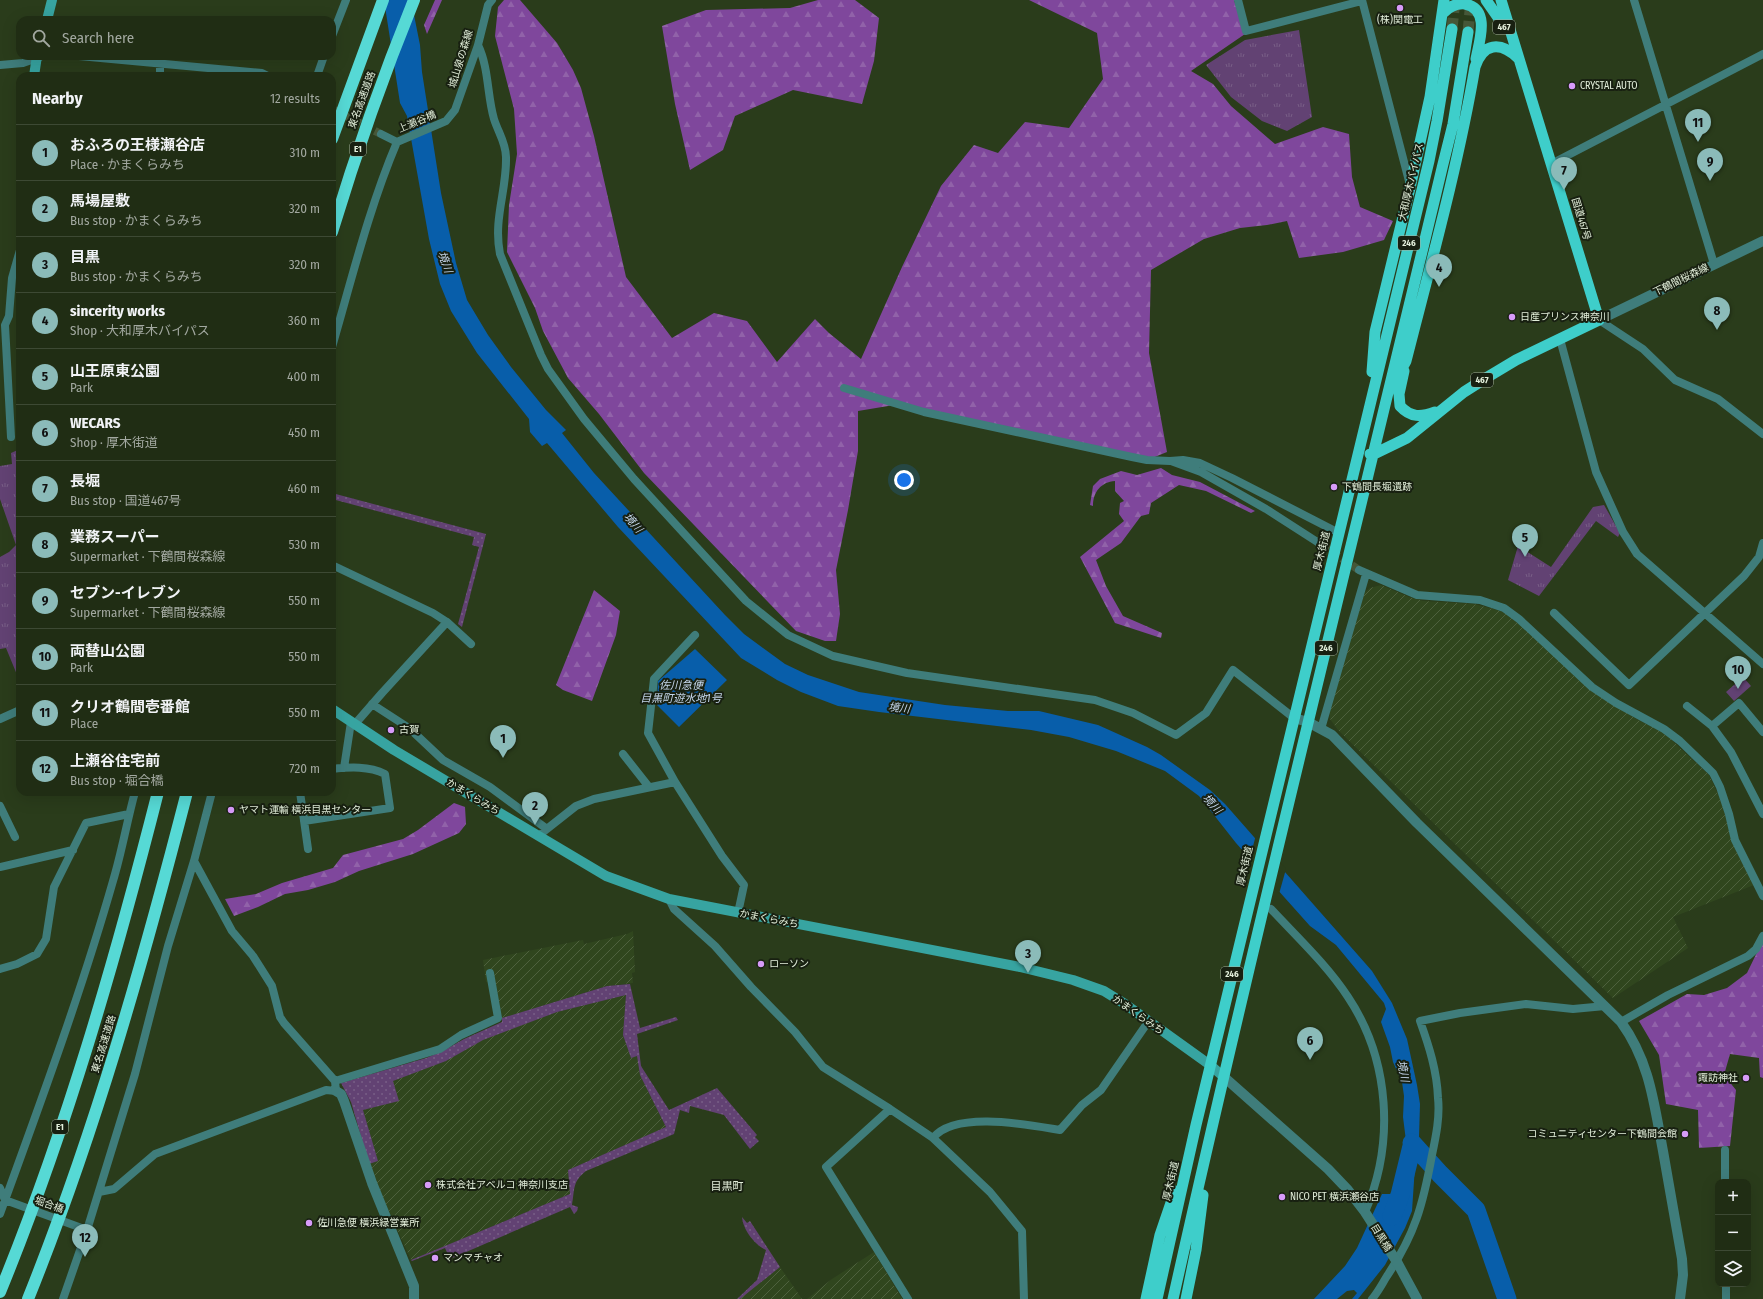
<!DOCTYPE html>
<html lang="en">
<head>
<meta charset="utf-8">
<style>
	:root { --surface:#202d14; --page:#2d3922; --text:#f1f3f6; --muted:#a2a8a0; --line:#3d4934; --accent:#8bbbb9 }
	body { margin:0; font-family:"Fira Sans Condensed","Noto Sans JP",sans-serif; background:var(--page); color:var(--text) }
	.controls { position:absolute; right:12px; bottom:12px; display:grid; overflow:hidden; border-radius:8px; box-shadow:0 4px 16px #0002 }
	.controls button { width:36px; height:36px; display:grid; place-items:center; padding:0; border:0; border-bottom:1px solid var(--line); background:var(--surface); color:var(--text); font:20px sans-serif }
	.you { position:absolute; left:904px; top:480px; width:14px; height:14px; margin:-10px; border:3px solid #fff; border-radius:50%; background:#1a73e8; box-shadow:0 0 0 6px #1a73e833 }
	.badge { display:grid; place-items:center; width:26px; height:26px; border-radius:50%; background:var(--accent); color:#111; font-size:13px; font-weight:700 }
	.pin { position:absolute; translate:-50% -33px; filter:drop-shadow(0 1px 2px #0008) }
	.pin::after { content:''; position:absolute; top:21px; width:14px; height:12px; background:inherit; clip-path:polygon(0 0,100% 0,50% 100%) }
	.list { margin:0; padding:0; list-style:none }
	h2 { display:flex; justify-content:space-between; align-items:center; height:52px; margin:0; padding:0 16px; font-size:17px }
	h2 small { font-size:13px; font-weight:400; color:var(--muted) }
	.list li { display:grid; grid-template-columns:26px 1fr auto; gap:12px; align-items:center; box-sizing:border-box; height:56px; padding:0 16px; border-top:1px solid var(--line) }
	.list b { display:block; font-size:15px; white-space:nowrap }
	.list p { margin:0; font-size:13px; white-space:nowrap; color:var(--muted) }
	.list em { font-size:13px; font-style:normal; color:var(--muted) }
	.icon { flex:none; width:22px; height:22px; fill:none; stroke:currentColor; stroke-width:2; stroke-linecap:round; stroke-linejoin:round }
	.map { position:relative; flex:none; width:1763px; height:1299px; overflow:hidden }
	.search { position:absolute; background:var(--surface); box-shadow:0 4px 16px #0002; left:16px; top:16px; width:320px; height:44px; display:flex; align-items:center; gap:10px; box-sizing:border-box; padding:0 14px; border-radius:12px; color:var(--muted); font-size:15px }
	.panel { position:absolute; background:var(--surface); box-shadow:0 4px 16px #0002; left:16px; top:72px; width:320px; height:724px; border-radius:12px }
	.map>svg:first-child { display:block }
</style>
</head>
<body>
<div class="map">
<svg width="1763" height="1299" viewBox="0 0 1763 1299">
	<defs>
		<pattern id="industrial-furrows" width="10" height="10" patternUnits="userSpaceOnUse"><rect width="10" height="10" fill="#30461e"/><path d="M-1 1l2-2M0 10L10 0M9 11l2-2" fill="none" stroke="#4e613e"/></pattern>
		<pattern id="grass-dots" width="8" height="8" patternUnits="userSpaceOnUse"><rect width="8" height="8" fill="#624273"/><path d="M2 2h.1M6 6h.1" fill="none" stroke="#785e86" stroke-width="1.8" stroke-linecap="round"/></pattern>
		<pattern id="forest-firs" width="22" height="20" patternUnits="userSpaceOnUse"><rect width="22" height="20" fill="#7f479c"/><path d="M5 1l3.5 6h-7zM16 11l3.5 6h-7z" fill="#9162a9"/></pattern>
		<pattern id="park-tufts" width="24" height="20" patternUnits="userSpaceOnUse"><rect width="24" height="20" fill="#624273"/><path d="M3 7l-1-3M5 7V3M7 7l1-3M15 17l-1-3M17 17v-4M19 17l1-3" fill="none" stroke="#785e86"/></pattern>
	</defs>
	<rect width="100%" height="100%" fill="#2a3c1b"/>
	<path fill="url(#industrial-furrows)" d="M 1381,585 L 1409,597 L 1423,601 L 1474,604 L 1501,611 L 1519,623 L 1604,699 L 1638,720 L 1663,732 L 1709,775 L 1719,796 L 1739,857 L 1754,885 L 1673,917 L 1688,948 L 1613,998 L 1338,730 L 1330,719 L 1329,707 L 1365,592 L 1370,588 Z
		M 633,931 L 635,972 L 632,973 L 633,983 L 606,986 L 502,1018 L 495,980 L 486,982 L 483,960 L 583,940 L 584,944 L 627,934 Z
		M 626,995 L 623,1035 L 631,1058 L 637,1056 L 640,1075 L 666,1127 L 568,1170 L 570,1194 L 411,1260 L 374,1178 L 369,1164 L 378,1161 L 363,1110 L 398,1101 L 393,1081 L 446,1061 L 482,1040 L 557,1012 Z
		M 874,1252 L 902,1299 L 807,1299 L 832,1279 Z
		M 780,1267 L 802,1299 L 740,1299 Z"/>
	<path fill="url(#grass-dots)" d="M 332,493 L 486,534 L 462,627 L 458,624 L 479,547 L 472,545 L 474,537 L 332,499 Z
		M 630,984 L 640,1028 L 676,1017 L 678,1020 L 637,1034 L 641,1066 L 669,1110 L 717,1088 L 757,1135 L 755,1137 L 759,1141 L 750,1149 L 724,1115 L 690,1106 L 689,1113 L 680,1110 L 674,1134 L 586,1171 C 572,1182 575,1189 572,1205 L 578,1207 L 577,1211 L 574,1214 L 570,1207 L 450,1259 L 445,1248 L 412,1261 L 411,1260 L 570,1194 L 568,1170 L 666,1127 L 640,1075 L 637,1056 L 631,1058 L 623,1035 L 626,995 L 557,1012 L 483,1040 L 446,1061 L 393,1081 L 399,1101 L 363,1110 L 378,1161 L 369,1164 L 351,1102 L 341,1083 L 426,1058 L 443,1051 L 464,1039 L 502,1022 L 502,1018 L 607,986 Z
		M 742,1217 L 747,1223 L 750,1221 L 780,1267 L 740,1299 L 737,1299 L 757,1280 L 766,1250 C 755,1245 743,1230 742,1217 Z"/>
	<path fill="url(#forest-firs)" d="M 435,0 L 442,0 L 427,34 L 424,25 Z
		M 504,0 L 520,0 L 557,43 L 573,70 L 581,88 L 594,136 L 626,277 L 672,338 L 714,313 L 747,321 L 777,362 L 815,319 L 829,333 L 861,359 L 902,267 L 941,186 L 974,145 L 998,153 L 1025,122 L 1069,128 L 1103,79 L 1097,33 L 1029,0 L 1234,0 L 1245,34 L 1191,71 L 1213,84 L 1231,106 L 1275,144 L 1323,127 L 1349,134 L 1352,177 L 1360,207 L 1393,221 L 1384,240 L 1343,252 L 1299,258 L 1287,221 L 1267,225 L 1240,228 L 1204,239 L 1151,270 L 1149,353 L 1167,452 L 1147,460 L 894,405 L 858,411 L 858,451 L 848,510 L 836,570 L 840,614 L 836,641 L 825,641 L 796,631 L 644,473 L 599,414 L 568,378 L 543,331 L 535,308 L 507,252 L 509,205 L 517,154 L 514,109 L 495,36 L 498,7 Z
		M 818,0 L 855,0 L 879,18 L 874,61 L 862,104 L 793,90 L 735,116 L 723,150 L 690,170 L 675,104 L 662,26 L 706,10 L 790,8 Z
		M 1161,468 L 1172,475 L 1200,482 L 1255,511 L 1251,513 L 1206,491 L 1179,485 L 1151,503 L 1149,514 L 1141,516 L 1121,543 L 1096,560 L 1106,586 L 1123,616 L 1162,633 L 1161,638 L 1115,623 L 1080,557 L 1124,521 L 1119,514 L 1120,503 L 1124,501 L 1115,491 L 1115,481 C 1101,482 1093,492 1093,506 L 1090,505 L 1093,486 L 1100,479 L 1121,471 L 1137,475 Z
		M 594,590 L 620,611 L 616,635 L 592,701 L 563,690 L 556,685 Z
		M 454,803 L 465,807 L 466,824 L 459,833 L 413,854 L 359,871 L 335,882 L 308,890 L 285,894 L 258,907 L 234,916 L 225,899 L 256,894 L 282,883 L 333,868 L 343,855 L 403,839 L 418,830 Z
		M 1763,940 L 1763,1078 L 1760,1077 L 1759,1058 L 1730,1054 L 1724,1075 L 1736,1090 L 1730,1146 L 1699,1148 L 1698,1110 L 1666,1104 L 1659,1055 L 1639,1021 L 1687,994 L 1704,995 L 1727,988 L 1747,973 Z"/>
	<path fill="url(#park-tufts)" d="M 1299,30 L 1312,117 L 1287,131 L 1262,121 L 1231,97 L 1206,65 L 1245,40 Z
		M 20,449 L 20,682 L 6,648 L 0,649 L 0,557 L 9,552 L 16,545 L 0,499 L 0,466 L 12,464 L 11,453 Z
		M 1604,505 L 1620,533 L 1618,537 L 1596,521 L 1539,596 L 1508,580 L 1518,546 L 1551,567 L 1593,507 Z
		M 1743,677 L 1751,686 L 1734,701 L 1726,692 Z"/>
	<path fill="#085eaa" d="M 384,0 L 411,0 L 420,45 L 422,72 L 441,193 L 456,263 L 467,300 L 488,335 L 511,367 L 546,410 L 566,430 L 562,433 L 594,473 L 725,615 L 744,634 L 785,664 L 808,675 L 859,692 L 945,705 L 1008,711 L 1039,711 L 1098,725 L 1147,747 L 1161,755 L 1210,790 L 1225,804 L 1372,971 L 1392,1003 L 1407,1039 L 1417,1085 L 1420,1104 L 1419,1138 L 1415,1166 L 1412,1211 L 1405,1228 L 1385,1265 L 1358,1299 L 1352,1299 L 1357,1293 L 1354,1290 L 1347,1291 L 1337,1299 L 1314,1299 L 1345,1266 L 1357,1248 L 1382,1194 L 1391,1194 L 1404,1190 L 1407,1149 L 1403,1117 L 1404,1096 L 1402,1082 L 1393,1062 L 1390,1047 L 1381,1022 L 1386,1009 L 1384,1003 L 1336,945 L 1310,926 L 1236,843 L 1199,796 L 1165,771 L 1116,751 L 1069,737 L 1031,730 L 879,712 L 838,706 L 801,692 L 777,680 L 741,658 L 618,527 L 547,443 L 542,446 L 530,432 L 529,419 L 477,353 L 451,311 L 440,284 L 429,239 L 407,116 L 400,103 Z
		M 695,649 L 727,680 L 679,727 L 657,705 L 658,681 Z"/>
	<path fill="#2a3c1b" d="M 1256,835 L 1286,869 L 1279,894 L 1249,861 Z"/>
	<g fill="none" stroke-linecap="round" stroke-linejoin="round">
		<path stroke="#085eaa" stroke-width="19" d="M 1412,1143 L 1440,1174 L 1476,1210 L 1507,1299
			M 1392,1216 L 1400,1195 L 1412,1146"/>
		<path stroke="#465738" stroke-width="8" stroke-dasharray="8 4" stroke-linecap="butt" d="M 332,109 L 381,134
			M 1322,545 L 1359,570"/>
		<path stroke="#465738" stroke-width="11" stroke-dasharray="11 5.5" stroke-linecap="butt" d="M 1452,29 L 1455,0
			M 1468,32 L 1471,0"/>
		<path stroke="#3f7d7b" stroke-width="8" d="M 1238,0 L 1246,31 L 1362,1
			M 1362,0 L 1410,185
			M 1634,0 L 1714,264
			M 332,36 L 346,0
			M 478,45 C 489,68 487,95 494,119 C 498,132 506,143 506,157 C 507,190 493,219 500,254 L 541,355 L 548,369 L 584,419 L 634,479 L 746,601 L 788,635 L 833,656 L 907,673 L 1095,700 L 1133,713 L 1176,735 L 1206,713 L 1233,670 L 1294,718
			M 79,56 L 262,73 L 268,76
			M 0,65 L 23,63 L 40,57
			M 160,76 L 160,64
			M 317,76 L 324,56
			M 381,134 L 397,142
			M 397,142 L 446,121 L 455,110 L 478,45 L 488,5 L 492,0
			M 1551,164 L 1763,54
			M 1599,320 L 1643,349 L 1675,380 L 1718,399 L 1763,434
			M 1560,339 L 1596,472 L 1623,532 L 1637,554 L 1763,664
			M 332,347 C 352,278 369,208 397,142
			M 844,388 L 924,412 L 1132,457 L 1147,460 L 1170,461 L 1183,460 L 1200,463 L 1232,478 L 1339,533
			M 11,437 L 5,325 L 9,316 L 12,278 L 20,250
			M 1171,461 L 1201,472 L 1266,509 L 1322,545
			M 332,565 L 433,613 L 447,622 L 471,644
			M 1359,570 L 1417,595 L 1480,600 L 1504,608 L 1519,619 L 1592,687 L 1616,703 L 1664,729 L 1680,741 L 1713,773 L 1720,787 L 1729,814 L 1735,840 L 1763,896
			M 1554,613 L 1629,685 L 1744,576 L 1759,557 L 1763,543
			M 695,635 L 654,679 L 648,733 L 675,782 L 722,856 L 744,885 L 738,913
			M 372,704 L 409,728 L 443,760 L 490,787 L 547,829
			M 1687,706 L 1712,726 L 1731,752 L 1763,814
			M 0,719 L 20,710
			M 355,724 L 382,693 L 447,622
			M 1712,726 L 1739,703 L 1763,732
			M 1321,729 L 1366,574
			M 623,754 L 649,787
			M 344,768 L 351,722
			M 300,792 L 308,849
			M 0,806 L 15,837
			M 304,821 L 390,808 L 385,774 C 369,766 350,767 332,769
			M 543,832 L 576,806 L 594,799 L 675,782
			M 0,867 L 73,850
			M 669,899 L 674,909 L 715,946 L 751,987 L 795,1032 L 823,1067 L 890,1109 L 933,1138 L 990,1192 L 1022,1231 L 1024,1299
			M 1271,909 C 1297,937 1327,965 1348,997 C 1390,1060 1395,1143 1365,1212
			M 0,969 L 17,964 L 37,954 L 46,939 L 54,887 L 86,823 L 129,814
			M 1621,1022 L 1668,995 L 1748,956 L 1756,949 L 1763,936
			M 335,1081 L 440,1049 L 461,1035 L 498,1018 L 490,973
			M 890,1109 L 826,1167 L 908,1299
			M 933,1138 C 955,1110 1029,1125 1060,1130 L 1082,1105 L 1101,1090 L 1148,1022
			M 1725,1150 L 1725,1182
			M 0,1188 L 5,1200 L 87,1230
			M 99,1192 L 114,1189 L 155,1154 L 326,1090 L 336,1091 L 335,1081 L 284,1023 L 280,1017 L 272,986 L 253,956 L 232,931 L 194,861
			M 0,1214 C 40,1104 81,993 113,881 C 122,851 127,821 135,792
			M 1726,1284 L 1726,1299
			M 63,1299 L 87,1230 L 135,1074 L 168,946 L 194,861 L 212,792
			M 1372,1299 C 1378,1292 1382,1284 1387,1276 C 1415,1234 1423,1205 1432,1155 C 1436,1136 1440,1117 1438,1098 C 1437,1071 1429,1046 1420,1021 L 1460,1013 L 1526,1004 L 1573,1009 L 1605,1006"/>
		<path stroke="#3f7d7b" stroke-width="10" d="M 1599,320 L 1763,241
			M 1294,718 L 1308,722 L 1332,735 L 1417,823 L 1621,1022 C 1650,1062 1654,1104 1663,1151 C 1669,1187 1676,1223 1682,1259 L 1683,1275 L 1680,1299
			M 1224,1077 L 1328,1169 L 1348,1190 L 1365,1212 L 1397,1262 L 1417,1299
			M 336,1091 L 341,1094 L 344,1101 L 372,1183 L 414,1286 L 414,1299"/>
		<path stroke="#37a4a1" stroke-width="10" d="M 47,20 L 52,0
			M 34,76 L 37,56
			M 332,709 L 394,750 L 606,876 L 669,899 L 1020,967 L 1073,980 L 1104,991 L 1125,1004 L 1210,1065 L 1224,1077"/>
		<path stroke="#3ececa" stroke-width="11" d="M 1486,0 L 1504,26
			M 1443,13 C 1449,7 1456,3 1465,4 C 1491,9 1479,42 1476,59
			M 1404,371 L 1399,394 L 1400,406 C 1411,418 1421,417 1435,412
			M 1372,372 L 1375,332 L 1410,188 L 1430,97 L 1444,0
			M 1395,381 L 1406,361 C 1431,263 1458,166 1475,67 C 1483,43 1500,41 1518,58
			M 1370,454 L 1374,454 L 1407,438 L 1464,392 L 1486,378 L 1516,360 L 1599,320 L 1501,0
			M 1146,1299 L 1160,1235 L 1175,1191
			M 1157,1299 L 1196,1125 L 1429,161 L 1437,121 L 1452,29
			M 1173,1299 C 1258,919 1353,542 1443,164 L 1453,124 L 1468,32
			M 1186,1299 L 1196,1250 L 1203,1195"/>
		<path stroke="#56d9d5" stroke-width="12" d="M 332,139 L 383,0
			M 332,232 C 356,153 383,76 414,0
			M 0,1292 C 66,1131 115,961 158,792
			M 28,1299 C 94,1135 143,963 187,792"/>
	</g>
	<g fill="#d79bf9" stroke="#182011" stroke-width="1.5">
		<circle cx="1400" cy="8" r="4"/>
		<circle cx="1572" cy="86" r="4"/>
		<circle cx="1512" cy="317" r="4"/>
		<circle cx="1334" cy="487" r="4"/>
		<circle cx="391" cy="730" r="4"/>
		<circle cx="231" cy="810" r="4"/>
		<circle cx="761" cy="964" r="4"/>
		<circle cx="1746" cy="1078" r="4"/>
		<circle cx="1685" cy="1134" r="4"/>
		<circle cx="428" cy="1185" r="4"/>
		<circle cx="1282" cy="1197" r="4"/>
		<circle cx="309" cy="1223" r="4"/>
		<circle cx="435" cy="1258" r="4"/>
	</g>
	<g text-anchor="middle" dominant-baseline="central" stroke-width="4" stroke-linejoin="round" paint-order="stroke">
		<g fill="#182011" stroke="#a5b09e" stroke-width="1">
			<rect x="1493" y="20" width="22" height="14" rx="3"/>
			<rect x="350" y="142" width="16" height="14" rx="3"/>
			<rect x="1398" y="236" width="22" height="14" rx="3"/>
			<rect x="1471" y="373" width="22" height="14" rx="3"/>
			<rect x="1315" y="641" width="22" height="14" rx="3"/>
			<rect x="1221" y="967" width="22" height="14" rx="3"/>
			<rect x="52" y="1120" width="16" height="14" rx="3"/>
		</g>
		<g font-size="9" font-weight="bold" fill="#e2eeda">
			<text x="1504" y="27">467</text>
			<text x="358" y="149">E1</text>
			<text x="1409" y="243">246</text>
			<text x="1482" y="380">467</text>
			<text x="1326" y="648">246</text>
			<text x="1232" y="974">246</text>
			<text x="60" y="1127">E1</text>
		</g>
		<g font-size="10" fill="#e2eeda" stroke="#182011" text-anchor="start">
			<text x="1400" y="20" text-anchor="middle">(株)関電工</text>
			<text x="1580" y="86">CRYSTAL AUTO</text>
			<text x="1520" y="317">日産プリンス神奈川</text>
			<text x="1342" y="487">下鶴間長堀遺跡</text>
			<text x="399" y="730">古賀</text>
			<text x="239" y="810">ヤマト運輸 横浜目黒センター</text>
			<text x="769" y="964">ローソン</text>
			<text x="1738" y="1078" text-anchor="end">諏訪神社</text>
			<text x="1677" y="1134" text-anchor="end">コミュニティセンター下鶴間会館</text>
			<text x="436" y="1185">株式会社アベルコ 神奈川支店</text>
			<text x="1290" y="1197">NICO PET 横浜瀬谷店</text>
			<text x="317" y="1223">佐川急便 横浜緑営業所</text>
			<text x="443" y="1258">マンマチャオ</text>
		</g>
		<g font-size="10" fill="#e2eeda" stroke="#182011">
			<text transform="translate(461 59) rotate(-73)">城山泉の森線</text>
			<text transform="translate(362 100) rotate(-70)">東名高速道路</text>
			<text transform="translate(417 122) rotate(-23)">上瀬谷橋</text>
			<text transform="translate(1411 182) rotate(-77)">大和厚木バイパス</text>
			<text transform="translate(1581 219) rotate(73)">国道467号</text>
			<text transform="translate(1681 280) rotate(-26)">下鶴間桜森線</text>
			<text transform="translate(1322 551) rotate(-76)">厚木街道</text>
			<text transform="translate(473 797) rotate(31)">かまくらみち</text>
			<text transform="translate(1245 866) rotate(-77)">厚木街道</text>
			<text transform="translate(769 919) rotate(11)">かまくらみち</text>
			<text transform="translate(1138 1015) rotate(35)">かまくらみち</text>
			<text transform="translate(104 1044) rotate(-73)">東名高速道路</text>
			<text transform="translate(1171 1181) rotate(-77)">厚木街道</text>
			<text transform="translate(49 1205) rotate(20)">堀合橋</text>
			<text transform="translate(1381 1238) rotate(58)">目黒橋</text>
		</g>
		<g font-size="11" font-style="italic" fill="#c4d5ea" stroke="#182011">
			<text transform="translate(445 262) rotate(71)">境川</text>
			<text transform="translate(633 523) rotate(49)">境川</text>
			<text x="681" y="685">佐川急便<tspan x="681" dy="13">目黒町遊水地1号</tspan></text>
			<text transform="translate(899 708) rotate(7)">境川</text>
			<text transform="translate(1212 804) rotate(47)">境川</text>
			<text transform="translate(1403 1071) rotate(79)">境川</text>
		</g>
		<g font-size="11" fill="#e2eeda" stroke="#182011">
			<text x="727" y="1186">目黒町</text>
		</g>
	</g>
</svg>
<div class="controls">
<button>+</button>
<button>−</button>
<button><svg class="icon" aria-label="layers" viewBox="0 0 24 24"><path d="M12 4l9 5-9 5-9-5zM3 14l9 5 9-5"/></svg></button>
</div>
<div class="you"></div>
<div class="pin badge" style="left:503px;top:758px">1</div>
<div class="pin badge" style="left:535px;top:825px">2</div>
<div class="pin badge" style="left:1028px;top:973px">3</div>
<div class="pin badge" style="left:1439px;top:287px">4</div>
<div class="pin badge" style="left:1525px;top:557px">5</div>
<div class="pin badge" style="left:1310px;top:1060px">6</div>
<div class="pin badge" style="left:1564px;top:190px">7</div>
<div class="pin badge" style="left:1717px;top:330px">8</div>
<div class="pin badge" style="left:1710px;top:181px">9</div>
<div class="pin badge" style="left:1738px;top:689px">10</div>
<div class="pin badge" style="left:1698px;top:142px">11</div>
<div class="pin badge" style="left:85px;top:1257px">12</div>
<div class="search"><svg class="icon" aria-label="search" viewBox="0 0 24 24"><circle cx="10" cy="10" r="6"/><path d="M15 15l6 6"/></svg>Search here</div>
<section class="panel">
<h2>Nearby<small>12 results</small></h2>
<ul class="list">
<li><span class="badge">1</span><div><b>おふろの王様瀬谷店</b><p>Place · かまくらみち</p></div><em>310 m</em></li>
<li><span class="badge">2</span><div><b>馬場屋敷</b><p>Bus stop · かまくらみち</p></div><em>320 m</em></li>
<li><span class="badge">3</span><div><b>目黒</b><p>Bus stop · かまくらみち</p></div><em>320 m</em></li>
<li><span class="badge">4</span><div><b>sincerity works</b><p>Shop · 大和厚木バイパス</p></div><em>360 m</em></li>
<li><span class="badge">5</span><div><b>山王原東公園</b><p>Park</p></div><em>400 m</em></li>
<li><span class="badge">6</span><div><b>WECARS</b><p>Shop · 厚木街道</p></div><em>450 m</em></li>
<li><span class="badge">7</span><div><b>長堀</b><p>Bus stop · 国道467号</p></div><em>460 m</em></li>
<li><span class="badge">8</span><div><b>業務スーパー</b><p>Supermarket · 下鶴間桜森線</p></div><em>530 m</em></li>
<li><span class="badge">9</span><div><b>セブン-イレブン</b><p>Supermarket · 下鶴間桜森線</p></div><em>550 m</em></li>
<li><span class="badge">10</span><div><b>両替山公園</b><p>Park</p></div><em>550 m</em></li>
<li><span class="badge">11</span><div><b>クリオ鶴間壱番館</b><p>Place</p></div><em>550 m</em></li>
<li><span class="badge">12</span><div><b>上瀬谷住宅前</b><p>Bus stop · 堀合橋</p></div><em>720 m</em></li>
</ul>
</section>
</div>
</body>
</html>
